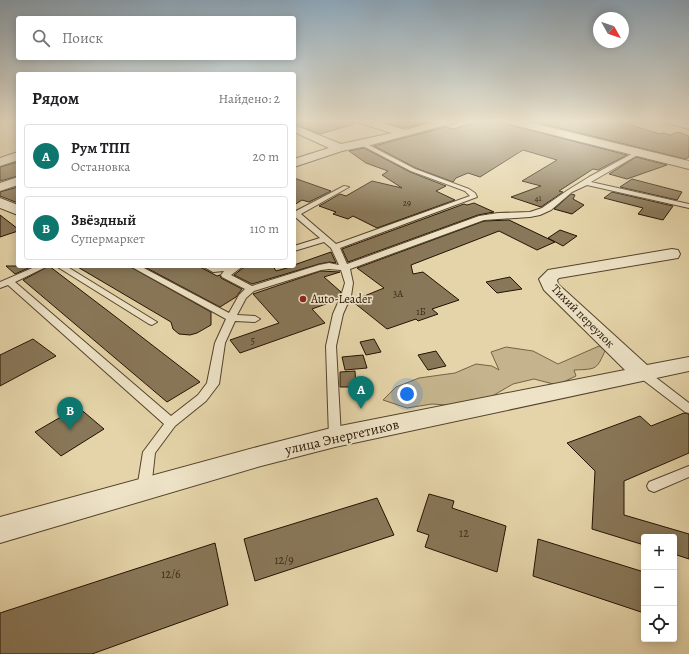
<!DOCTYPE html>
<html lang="ru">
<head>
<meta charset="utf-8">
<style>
	:root { --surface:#fff; --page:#f6f6f6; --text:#202124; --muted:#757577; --line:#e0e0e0; --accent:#0f766e }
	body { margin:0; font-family:Alegreya,serif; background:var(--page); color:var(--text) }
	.controls { position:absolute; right:12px; bottom:12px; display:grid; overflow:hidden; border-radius:4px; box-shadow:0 2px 10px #0003 }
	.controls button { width:36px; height:36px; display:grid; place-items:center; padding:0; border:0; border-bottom:1px solid var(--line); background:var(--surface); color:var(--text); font:20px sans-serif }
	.compass { position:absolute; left:593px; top:12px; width:36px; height:36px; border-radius:50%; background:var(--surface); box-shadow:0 2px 10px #0003; rotate:130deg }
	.you { position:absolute; left:407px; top:394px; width:14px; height:14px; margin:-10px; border:3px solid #fff; border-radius:50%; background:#1a73e8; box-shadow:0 0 0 6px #1a73e833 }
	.badge { display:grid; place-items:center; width:26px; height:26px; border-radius:50%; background:var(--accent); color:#fff; font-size:13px; font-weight:700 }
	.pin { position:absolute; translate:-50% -33px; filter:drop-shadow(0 1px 2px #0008) }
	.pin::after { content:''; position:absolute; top:21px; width:14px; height:12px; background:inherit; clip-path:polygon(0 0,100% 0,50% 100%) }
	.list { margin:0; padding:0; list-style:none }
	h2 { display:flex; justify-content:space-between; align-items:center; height:52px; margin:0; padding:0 16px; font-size:17px }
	h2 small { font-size:13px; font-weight:400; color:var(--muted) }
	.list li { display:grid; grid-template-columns:26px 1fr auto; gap:12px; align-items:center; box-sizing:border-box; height:64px; margin:0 8px 8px; padding:0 8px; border:1px solid var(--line); border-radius:4px }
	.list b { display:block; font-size:15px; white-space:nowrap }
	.list p { margin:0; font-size:13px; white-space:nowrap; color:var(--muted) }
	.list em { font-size:13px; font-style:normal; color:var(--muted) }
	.icon { flex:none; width:22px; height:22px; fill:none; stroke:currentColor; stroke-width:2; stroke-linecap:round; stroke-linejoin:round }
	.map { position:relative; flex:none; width:689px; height:654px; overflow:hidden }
	.search { position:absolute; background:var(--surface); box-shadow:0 2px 10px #0003; left:16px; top:16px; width:280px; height:44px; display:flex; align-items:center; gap:10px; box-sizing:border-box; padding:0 14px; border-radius:4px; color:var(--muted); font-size:15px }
	.panel { position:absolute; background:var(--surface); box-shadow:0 2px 10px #0003; left:16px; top:72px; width:280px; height:196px; border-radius:4px }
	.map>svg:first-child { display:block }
</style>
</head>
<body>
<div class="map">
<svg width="689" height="654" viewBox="0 0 689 654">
	<rect width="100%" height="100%" fill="#e5d4a9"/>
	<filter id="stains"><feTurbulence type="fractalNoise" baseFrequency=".005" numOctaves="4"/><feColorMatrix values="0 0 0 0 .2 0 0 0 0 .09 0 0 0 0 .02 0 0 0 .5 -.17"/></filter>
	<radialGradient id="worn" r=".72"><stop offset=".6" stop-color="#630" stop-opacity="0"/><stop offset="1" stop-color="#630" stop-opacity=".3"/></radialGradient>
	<path fill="#c4b38c" stroke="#746346" d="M 599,346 L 606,349 C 596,370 598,369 574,370 L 576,376 L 557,385 L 534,379 L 513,384 L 487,399 L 462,406 L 432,404 L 407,408 L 383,400 L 396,387 L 419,378 L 455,373 L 476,364 L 492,366 L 499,370 L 491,352 L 506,347 L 533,351 L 558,364 Z"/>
	<path fill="#887758" stroke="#231301" d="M 294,120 L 354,120 L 354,124 L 320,134 L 294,124 Z
		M 388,120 L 424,120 L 429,122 L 405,128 L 389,124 Z
		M 481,120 L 500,120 L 502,123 L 627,155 L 598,170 L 593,169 L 559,191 L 563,192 L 541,207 L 511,197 L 541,186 L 522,181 L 557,160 L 523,150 L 480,177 L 468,173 L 456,178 L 453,182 L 416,168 L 374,146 L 445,127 L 454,129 Z
		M 528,120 L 576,120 L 579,124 L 585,120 L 615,120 L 660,134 L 664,133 L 670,135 L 678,132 L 689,136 L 689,157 L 685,159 Z
		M 364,148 L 410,172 L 446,186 L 436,191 L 455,200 L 377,228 L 353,216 L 348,219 L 333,214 L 336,212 L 319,206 L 340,194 L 346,196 L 372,181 L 402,188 L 382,175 L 388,171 L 366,163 L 349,151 Z
		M 636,157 L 667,165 L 627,179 L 609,174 Z
		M 18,162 L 18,176 L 0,181 L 0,167 Z
		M 294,178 L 331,191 L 309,202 L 302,200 L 294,205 Z
		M 632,179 L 682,192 L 677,200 L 620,187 Z
		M 18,187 L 18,203 L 0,196 L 0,192 Z
		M 612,192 L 673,206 L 663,220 L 638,214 L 643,208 L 604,198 Z
		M 571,194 L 575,195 L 573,199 L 584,205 L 572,214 L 554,209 Z
		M 474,203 L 494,212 L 478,215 L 348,262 L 342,249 L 464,204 L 467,205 Z
		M 0,215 L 18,229 L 18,231 L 0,237 Z
		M 509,220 L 555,242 L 537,250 L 499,231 L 411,265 L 413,274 L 423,272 L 459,300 L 432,309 L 438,314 L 418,321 L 416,319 L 387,329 L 352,301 L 384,288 L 357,268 L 484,221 Z
		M 560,230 L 577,236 L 563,246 L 548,238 Z
		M 331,252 L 336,263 L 329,262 L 319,264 L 252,284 L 234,275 L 243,268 L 249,266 L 273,266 L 276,271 L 294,266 L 294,265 Z
		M 6,266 L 33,266 L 15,274 Z
		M 49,266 L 112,314 L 200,382 L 167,402 L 23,280 Z
		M 76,266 L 129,266 L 211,312 L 211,325 L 197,333 L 190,335 L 179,334 L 173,329 L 171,322 Z
		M 143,266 L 198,266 L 217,276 L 220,275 L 221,278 L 242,289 L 236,297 L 220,307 Z
		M 321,271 L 340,272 L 324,277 L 341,292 L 337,300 L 312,309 L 325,323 L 240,353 L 230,340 L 279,323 L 253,294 Z
		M 510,277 L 522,289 L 497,293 L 486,282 Z
		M 33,339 L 56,356 L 0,386 L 0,355 Z
		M 374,339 L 381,352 L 366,355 L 360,342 Z
		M 436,351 L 446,366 L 428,370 L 418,355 Z
		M 363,355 L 367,368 L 345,370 L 342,357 Z
		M 355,371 L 356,387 L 340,387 L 340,372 Z
		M 78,407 L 104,429 L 61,456 L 35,432 Z
		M 684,413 L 689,414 L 689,453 L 624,481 L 624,515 L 689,534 L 689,559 L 674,554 L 674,537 L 644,537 L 644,545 L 592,529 L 595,471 L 567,443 L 640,416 L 651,426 Z
		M 429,494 L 454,501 L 452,508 L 506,526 L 497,572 L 425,547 L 429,535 L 417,531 Z
		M 377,498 L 394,535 L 255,581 L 244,539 Z
		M 538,539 L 644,572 L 644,613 L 533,576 Z
		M 215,543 L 228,605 L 92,654 L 0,654 L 0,613 Z"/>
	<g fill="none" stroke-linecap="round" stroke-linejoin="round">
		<defs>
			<path id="lane" d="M 577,120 L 584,120 L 579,123 Z
				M 363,142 L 415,169 L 469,189 L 475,193 L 477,197 L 340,248 L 347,264 L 479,216 L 498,213 L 530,212 L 542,208 L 568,190 L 589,177 L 639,150 L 642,152 L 641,153 L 591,182 L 689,204 L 689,208 L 587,185 L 572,192 L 551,210 L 540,215 L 530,217 L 484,220 L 350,269 L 353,283 L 351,296 L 343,314 L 336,346 L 341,437 L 339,440 L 335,442 L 331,440 L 329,437 L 326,346 L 333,314 L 341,296 L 345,283 L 341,270 L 329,269 L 321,270 L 254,291 L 246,298 L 237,315 L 255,316 L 260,319 L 255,322 L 235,321 L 225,343 L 219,384 L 206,401 L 175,426 L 155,453 L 151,489 L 149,493 L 144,495 L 139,493 L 137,489 L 143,452 L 164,424 L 8,285 L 0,288 L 0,282 L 37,266 L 48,266 L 15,282 L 171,416 L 198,395 L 207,383 L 215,343 L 226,319 L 130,266 L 140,266 L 229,313 L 239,295 L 245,289 L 222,277 L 221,275 L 224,271 L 213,272 L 202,266 L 243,266 L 231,275 L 252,286 L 319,265 L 329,263 L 339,265 L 331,248 L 324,242 L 294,251 L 294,246 L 320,238 L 294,216 L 294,212 L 344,186 L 349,187 L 301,214 L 336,244 L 470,196 L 465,191 L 411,171 L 361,145 L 361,143 Z
				M 56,266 L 66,266 L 157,322 L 152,325 L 149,324 Z
				M 642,369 L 646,370 L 689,403 L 689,413 L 685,412 L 638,376 L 636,373 L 638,370 Z
				M 689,466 L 689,477 L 654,492 L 649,490 L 647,486 L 649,482 Z"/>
			<path id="street" d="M 355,120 L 372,120 L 405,130 L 441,120 L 459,120 L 458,122 L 367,146 L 342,151 L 294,167 L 294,159 L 329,148 L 294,132 L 294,125 L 341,144 L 392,133 L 356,122 Z
				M 501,120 L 520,120 L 689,161 L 689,169 L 502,122 Z
				M 663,120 L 681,120 L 689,123 L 689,129 L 664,122 Z
				M 18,152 L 18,160 L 0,166 L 0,158 Z
				M 18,177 L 18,185 L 0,191 L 0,183 Z
				M 0,198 L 18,205 L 18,215 L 0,208 Z
				M 672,249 L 678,250 L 680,254 L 678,258 L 559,278 L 557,280 L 558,284 L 647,365 L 689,357 L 689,371 L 335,447 L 261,466 L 0,543 L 0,517 L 261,446 L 335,427 L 625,370 L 544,290 L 539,279 L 548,270 L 554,269 Z"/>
		</defs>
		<use href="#lane" stroke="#54432b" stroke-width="2"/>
		<use href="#street" stroke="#54432b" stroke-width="2"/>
		<use href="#lane" fill="#eee3c7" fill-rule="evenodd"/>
		<use href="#street" fill="#eee3c7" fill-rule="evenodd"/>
	</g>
	<linearGradient id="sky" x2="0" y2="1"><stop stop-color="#8ca6b8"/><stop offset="0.57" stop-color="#f3ecd8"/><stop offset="1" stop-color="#f3ecd8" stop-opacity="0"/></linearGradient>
	<rect width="689" height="212" fill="url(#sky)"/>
	<circle fill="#8f2418" stroke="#eee3c7" stroke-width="1.5" cx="303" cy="299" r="4"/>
	<g text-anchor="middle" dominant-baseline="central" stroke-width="3.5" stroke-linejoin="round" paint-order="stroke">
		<g font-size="9" fill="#3c2c17">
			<text x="538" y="198">41</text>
			<text x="407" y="203">29</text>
		</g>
		<g font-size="10" fill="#3c2c17">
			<text x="398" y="293">3А</text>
			<text x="421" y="311">1Б</text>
			<text x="253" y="340">5</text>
		</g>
		<g font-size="12" fill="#231301" stroke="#eee3c7" text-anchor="start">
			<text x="311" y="299">Auto-Leader</text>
		</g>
		<g font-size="12" fill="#231301" stroke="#eee3c7">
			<text transform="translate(583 316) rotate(45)">Тихий переулок</text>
		</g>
		<g font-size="12" fill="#3c2c17">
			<text x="464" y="533">12</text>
			<text x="284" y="560">12/9</text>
			<text x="171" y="574">12/6</text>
		</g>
		<g font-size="14" fill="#231301" stroke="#eee3c7">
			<text transform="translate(342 437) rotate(-13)">улица Энергетиков</text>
		</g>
	</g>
	<rect width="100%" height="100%" filter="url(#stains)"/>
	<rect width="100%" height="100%" fill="url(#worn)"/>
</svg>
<div class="controls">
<button>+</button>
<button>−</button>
<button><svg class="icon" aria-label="locate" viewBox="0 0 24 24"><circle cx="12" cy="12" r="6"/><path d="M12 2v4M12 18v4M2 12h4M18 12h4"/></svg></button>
</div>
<svg class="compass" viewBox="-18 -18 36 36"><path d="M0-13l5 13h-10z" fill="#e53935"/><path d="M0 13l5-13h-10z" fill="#757577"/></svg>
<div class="you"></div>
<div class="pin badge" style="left:361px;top:409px">A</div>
<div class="pin badge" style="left:70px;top:430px">B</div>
<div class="search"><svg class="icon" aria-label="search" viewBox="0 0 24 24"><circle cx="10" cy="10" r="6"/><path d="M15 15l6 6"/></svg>Поиск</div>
<section class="panel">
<h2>Рядом<small>Найдено: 2</small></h2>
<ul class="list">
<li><span class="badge">A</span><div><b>Рум ТПП</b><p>Остановка</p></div><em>20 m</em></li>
<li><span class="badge">B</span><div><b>Звёздный</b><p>Супермаркет</p></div><em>110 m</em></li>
</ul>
</section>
</div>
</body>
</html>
